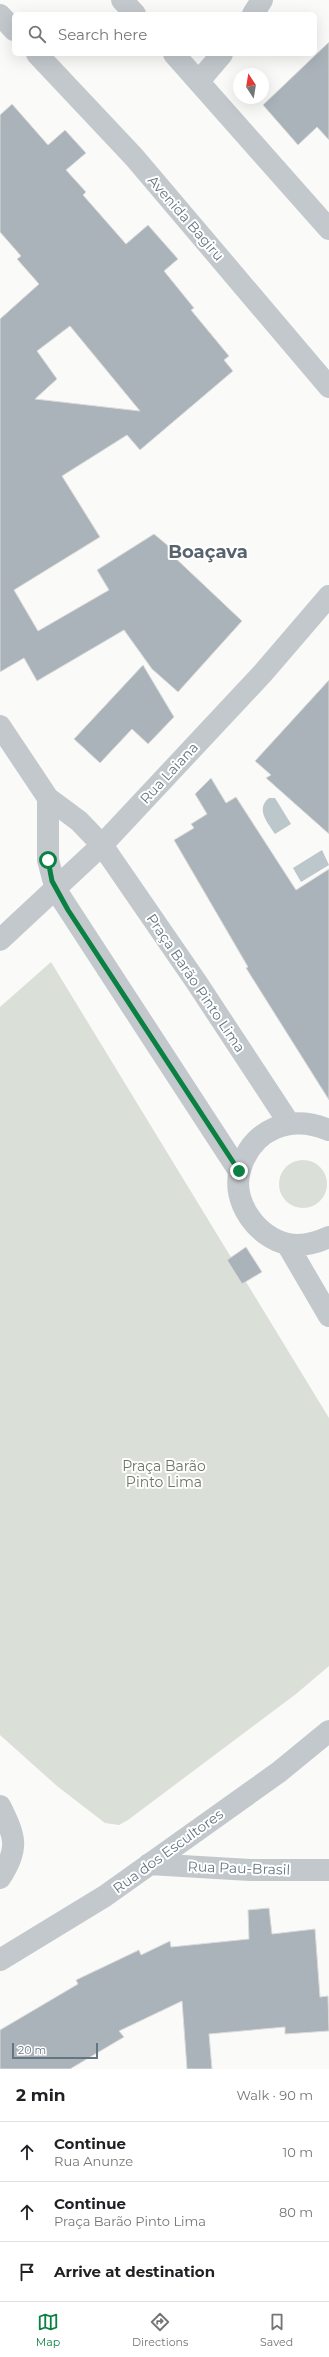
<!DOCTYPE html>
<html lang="en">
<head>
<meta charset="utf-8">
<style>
	:root { --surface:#fff; --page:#f2f2f2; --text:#202124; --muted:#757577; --line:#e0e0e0; --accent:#0b8043 }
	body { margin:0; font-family:Montserrat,sans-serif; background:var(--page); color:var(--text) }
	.compass { position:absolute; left:233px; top:68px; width:36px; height:36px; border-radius:50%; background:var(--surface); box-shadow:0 4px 16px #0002; rotate:348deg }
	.scale { position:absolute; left:12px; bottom:10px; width:86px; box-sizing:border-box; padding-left:4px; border:2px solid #657683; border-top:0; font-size:11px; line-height:14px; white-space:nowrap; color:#657683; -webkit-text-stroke:3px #fff; paint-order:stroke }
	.stop { position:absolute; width:12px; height:12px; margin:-9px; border:3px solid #0b8043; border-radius:50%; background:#fff }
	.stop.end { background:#0b8043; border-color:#fff; box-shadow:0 1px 4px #0008 }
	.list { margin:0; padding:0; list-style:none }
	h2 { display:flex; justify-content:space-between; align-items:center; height:52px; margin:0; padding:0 16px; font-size:17px }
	h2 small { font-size:13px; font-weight:400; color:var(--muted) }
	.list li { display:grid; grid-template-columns:26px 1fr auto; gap:12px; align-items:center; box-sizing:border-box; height:60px; padding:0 16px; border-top:1px solid var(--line) }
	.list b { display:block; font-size:15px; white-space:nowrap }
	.list p { margin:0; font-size:13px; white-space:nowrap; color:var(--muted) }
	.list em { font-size:13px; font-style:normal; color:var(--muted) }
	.icon { flex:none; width:22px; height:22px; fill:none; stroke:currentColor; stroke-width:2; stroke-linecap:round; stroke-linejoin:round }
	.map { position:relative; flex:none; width:329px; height:2069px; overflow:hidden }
	.search { position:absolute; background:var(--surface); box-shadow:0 4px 16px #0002; left:12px; right:12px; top:12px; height:44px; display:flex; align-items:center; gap:10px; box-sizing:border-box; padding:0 14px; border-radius:6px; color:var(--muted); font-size:15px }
	.sheet { height:232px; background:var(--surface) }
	nav { display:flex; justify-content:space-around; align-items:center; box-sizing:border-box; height:56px; border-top:1px solid var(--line); background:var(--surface); font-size:11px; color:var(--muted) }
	nav a { display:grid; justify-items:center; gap:2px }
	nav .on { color:var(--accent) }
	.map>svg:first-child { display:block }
</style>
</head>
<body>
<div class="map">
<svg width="329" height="2069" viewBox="0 0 329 2069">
	<rect width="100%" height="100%" fill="#fafaf8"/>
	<path fill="#dadfd7" d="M 51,962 L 329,1418 L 329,1666 L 296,1694 L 128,1820 L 119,1825 L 105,1823 L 57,1786 L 0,1735 L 0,1007 Z
		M279 1184a24 24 0 1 1 48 0a24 24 0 1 1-48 0Z"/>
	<path fill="#bbc7cb" d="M 269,798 L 275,798 L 291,824 L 275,834 C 268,823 255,809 269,798 Z
		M 322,850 L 329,865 L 301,882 L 293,868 Z"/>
	<path fill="#aab3b9" stroke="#dcdcda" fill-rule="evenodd" d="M 329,42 L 329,140 L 317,127 L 298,145 L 263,105 Z
		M 12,104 L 48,145 L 65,130 L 86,153 L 66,170 L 86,192 L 83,195 L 126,244 L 148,225 L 178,259 L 164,271 L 194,308 L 191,310 L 229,356 L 224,360 L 233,371 L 140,450 L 127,435 L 62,476 L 100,537 L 14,590 L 38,631 L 109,590 L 97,570 L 154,534 L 172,549 L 169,552 L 242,621 L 178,692 L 152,669 L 124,630 L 37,681 L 24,658 L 0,672 L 0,319 L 39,284 L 17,259 L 21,256 L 0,232 L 0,115 ZM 70,326 L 140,411 L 35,399 L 57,379 L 37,351 Z
		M 143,665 L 174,717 L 148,744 L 132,729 L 100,763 L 74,739 Z
		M 329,680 L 329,834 L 266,778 L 271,775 L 255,761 Z
		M 211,778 L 226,803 L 236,797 L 296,890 L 329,869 L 329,1100 L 246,968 L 248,967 L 174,840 L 194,828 L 191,824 L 207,814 L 195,794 Z
		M 246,1247 L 262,1272 L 242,1284 L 227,1260 Z
		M 269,1908 L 272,1934 L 315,1929 L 320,1997 L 328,1996 L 329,2031 L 285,2034 L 285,2027 L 209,2034 L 212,2069 L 187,2069 L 182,2001 L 119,2031 L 124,2037 L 70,2069 L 0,2069 L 0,2030 L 78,1984 L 76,1980 L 139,1950 L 141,1955 L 170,1941 L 171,1947 L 249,1939 L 248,1910 Z"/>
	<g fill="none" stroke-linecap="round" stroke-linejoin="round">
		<path stroke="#c3c8cc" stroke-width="22" d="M 122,0 L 135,14
			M 253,14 L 262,0
			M 0,15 L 14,30
			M 37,54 L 134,157 L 329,387
			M 174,54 L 329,229
			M 199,81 L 222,54
			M 0,726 L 48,798 L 79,821 L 102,845 L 197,983 L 289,1123
			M 48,798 L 48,860 L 56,890 L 239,1171
			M 0,940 L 102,845 L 262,674 L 329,596
			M 329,1130 C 291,1114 252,1128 240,1170 C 231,1201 257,1238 288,1244 C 302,1247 316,1243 329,1237
			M 287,1244 L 329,1316
			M 0,1806 C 15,1836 20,1848 0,1878
			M 149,1864 L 250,1870 L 329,1870
			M 0,1960 L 105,1896 L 279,1772 L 329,1731"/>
	</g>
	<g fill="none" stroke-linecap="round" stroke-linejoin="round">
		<path stroke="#0b8043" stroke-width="5" d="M 48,860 L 52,881 L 68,910 L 239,1171"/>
	</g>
	<g text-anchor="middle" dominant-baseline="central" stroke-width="4" stroke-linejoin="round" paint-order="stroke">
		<g font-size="14" fill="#657683" stroke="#fff">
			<text transform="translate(186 218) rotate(49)">Avenida Bagiru</text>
			<text transform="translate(169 773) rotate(-47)">Rua Laiana</text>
			<text transform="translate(196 983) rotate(56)">Praça Barão Pinto Lima</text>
			<text transform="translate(168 1851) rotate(-36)">Rua dos Escultores</text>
			<text transform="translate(239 1868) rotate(2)">Rua Pau-Brasil</text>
		</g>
		<g font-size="14" fill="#687a64" stroke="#fff">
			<text x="164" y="1466">Praça Barão<tspan x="164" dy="16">Pinto Lima</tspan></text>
		</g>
		<g font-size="18" font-weight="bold" fill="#57646e" stroke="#fff">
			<text x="208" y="552">Boaçava</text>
		</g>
	</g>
</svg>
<svg class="compass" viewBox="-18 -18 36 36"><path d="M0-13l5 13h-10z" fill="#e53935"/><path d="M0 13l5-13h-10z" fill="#757577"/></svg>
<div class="scale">20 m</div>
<div class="stop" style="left:48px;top:860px"></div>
<div class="stop end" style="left:239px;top:1171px"></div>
<div class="search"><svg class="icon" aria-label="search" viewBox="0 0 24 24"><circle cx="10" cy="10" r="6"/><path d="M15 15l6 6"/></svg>Search here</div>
</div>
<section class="sheet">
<h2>2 min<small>Walk · 90 m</small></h2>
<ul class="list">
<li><svg class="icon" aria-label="ahead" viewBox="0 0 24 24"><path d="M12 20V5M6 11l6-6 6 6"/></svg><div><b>Continue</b><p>Rua Anunze</p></div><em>10 m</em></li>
<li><svg class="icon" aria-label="ahead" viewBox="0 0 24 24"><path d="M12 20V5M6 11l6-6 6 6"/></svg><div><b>Continue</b><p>Praça Barão Pinto Lima</p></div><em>80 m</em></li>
<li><svg class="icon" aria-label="arrive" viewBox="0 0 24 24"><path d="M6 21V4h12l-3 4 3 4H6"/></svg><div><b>Arrive at destination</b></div></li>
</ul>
</section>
<nav>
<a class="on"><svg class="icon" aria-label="map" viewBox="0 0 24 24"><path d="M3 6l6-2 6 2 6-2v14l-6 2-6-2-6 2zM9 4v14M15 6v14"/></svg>Map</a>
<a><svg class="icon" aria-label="directions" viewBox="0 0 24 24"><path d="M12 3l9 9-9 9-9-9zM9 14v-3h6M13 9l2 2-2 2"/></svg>Directions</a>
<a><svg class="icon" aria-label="saved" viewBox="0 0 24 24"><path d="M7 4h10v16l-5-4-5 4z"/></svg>Saved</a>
</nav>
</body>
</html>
